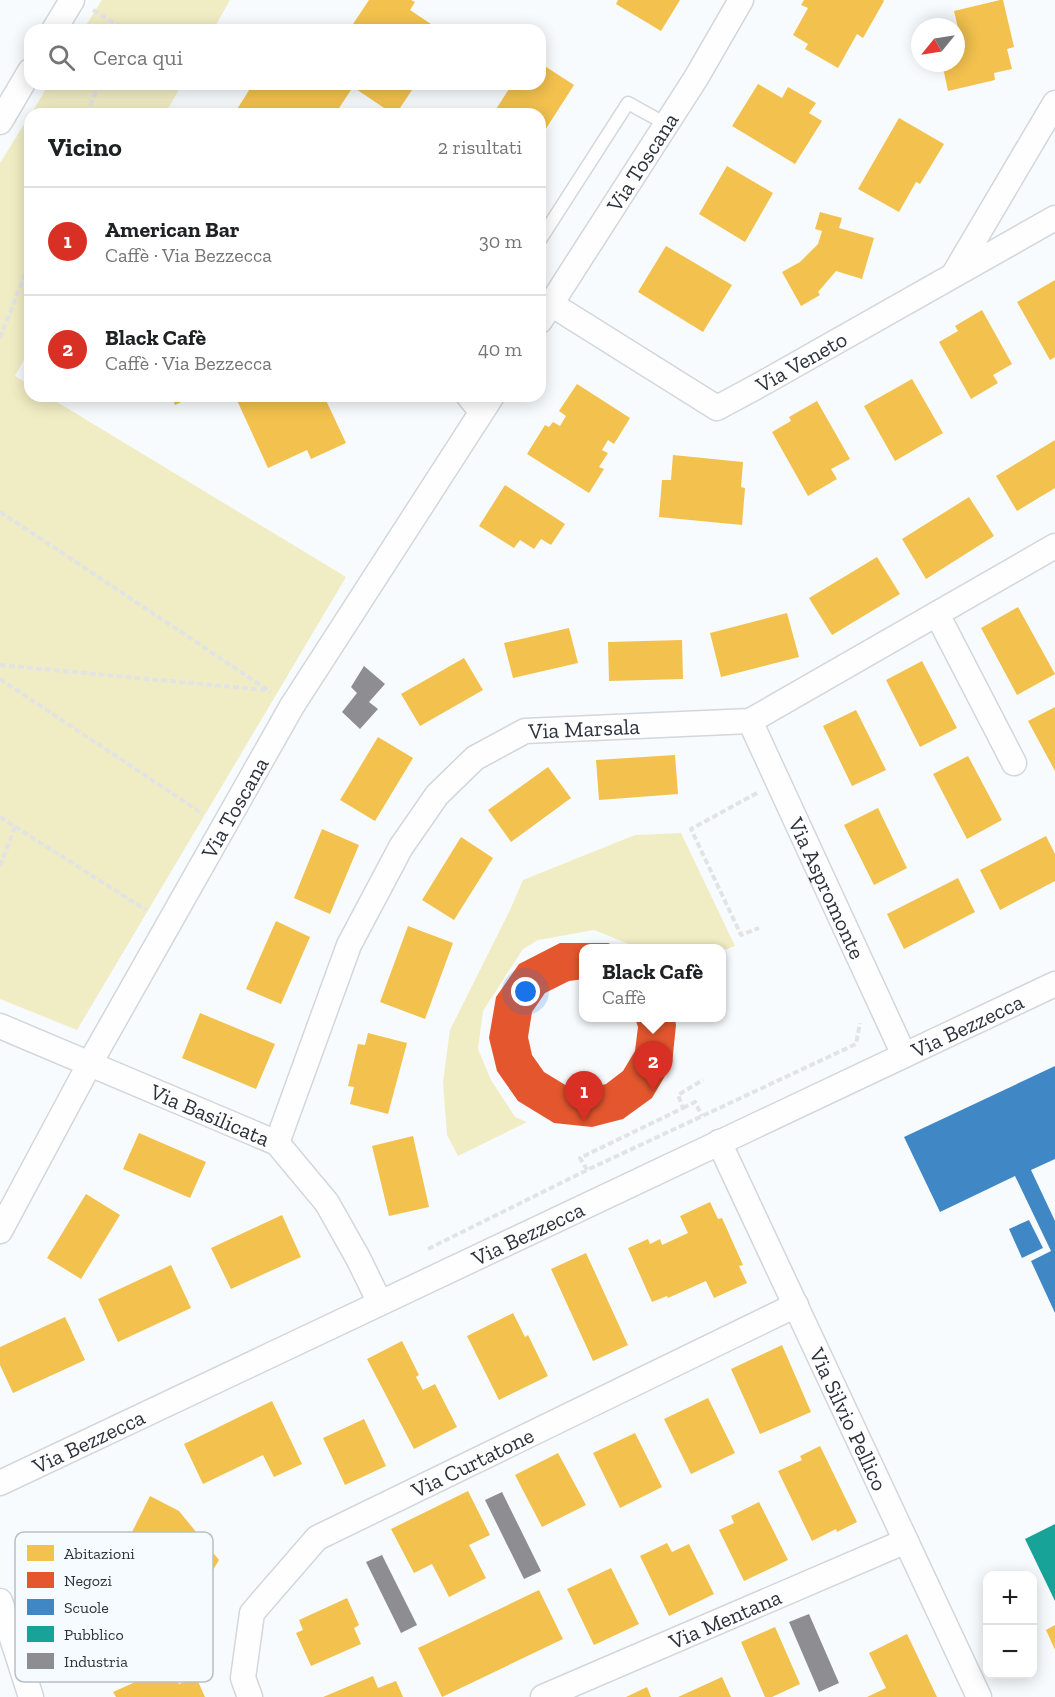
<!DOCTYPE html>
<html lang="it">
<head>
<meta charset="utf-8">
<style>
	:root { --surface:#fff; --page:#f6f6f6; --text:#202124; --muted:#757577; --line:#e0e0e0; --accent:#d93025 }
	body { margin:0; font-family:"Zilla Slab",serif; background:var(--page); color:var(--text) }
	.controls { position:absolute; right:18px; bottom:18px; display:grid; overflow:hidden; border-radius:12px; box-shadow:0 3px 15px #0003 }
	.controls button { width:54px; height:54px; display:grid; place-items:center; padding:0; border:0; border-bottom:2px solid var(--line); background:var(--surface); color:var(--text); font:30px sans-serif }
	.compass { position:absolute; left:911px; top:18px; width:54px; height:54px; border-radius:50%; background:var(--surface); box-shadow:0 3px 15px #0003; rotate:240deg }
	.you { position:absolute; left:526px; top:992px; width:21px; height:21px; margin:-15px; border:4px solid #fff; border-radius:50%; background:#1a73e8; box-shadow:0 0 0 9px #1a73e833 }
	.badge { display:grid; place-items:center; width:39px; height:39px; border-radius:50%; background:var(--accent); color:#fff; font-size:20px; font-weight:700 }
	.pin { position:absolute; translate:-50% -50px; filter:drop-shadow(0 2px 3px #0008) }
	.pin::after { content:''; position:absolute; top:32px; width:21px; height:18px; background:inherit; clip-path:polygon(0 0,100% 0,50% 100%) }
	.popup { position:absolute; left:579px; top:944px; width:147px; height:78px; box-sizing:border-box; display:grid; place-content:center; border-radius:12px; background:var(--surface); filter:drop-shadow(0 2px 4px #0005); font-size:20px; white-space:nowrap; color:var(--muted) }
	.popup b { font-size:22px; color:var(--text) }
	.popup::after { content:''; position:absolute; left:50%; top:100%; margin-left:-12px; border:12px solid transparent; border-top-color:var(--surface) }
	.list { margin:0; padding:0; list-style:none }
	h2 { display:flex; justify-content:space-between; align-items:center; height:78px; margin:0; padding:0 24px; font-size:26px }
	h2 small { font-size:20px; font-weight:400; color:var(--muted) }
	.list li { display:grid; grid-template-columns:39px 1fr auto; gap:18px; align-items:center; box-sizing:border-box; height:108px; padding:0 24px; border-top:2px solid var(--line) }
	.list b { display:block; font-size:22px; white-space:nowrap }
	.list p { margin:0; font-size:20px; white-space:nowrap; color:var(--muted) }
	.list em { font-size:20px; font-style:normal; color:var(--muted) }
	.icon { flex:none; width:33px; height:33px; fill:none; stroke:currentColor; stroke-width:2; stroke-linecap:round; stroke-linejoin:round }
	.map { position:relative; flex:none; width:1055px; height:1697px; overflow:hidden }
	.search { position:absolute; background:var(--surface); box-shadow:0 3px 15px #0003; left:24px; top:24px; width:522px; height:66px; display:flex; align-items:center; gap:15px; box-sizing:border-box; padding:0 21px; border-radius:18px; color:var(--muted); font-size:22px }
	.panel { position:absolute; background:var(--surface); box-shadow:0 3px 15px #0003; left:24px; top:108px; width:522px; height:294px; border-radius:18px }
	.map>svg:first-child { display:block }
</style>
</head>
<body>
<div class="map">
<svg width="1055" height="1697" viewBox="0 0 1055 1697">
	<rect width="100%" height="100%" fill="#f8fbfd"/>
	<path fill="#f0ecc3" d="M 102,0 L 230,0 L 213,30 L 83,30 Z
		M 49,84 L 182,84 L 165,114 L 31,114 Z
		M 30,115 L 30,349 L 15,376 L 30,385 L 30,396 L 47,396 L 346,577 L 77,1030 L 0,999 L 0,163 Z
		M 681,833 L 735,946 L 722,951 L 722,948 L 639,948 L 594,930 L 538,940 L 523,949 L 483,1011 L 478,1049 L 491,1080 L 515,1117 L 527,1122 L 458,1156 L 447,1135 L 443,1082 L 450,1030 L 510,910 L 523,880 L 635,835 Z"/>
	<path fill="#f2c14e" d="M 369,0 L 411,0 L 415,2 L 410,10 L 440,30 L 349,30 Z
		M 618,0 L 680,0 L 661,31 L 616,4 Z
		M 804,0 L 883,0 L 884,1 L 863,38 L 857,34 L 838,68 L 805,49 L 808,44 L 793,35 L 808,8 L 801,5 Z
		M 1000,0 L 1003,0 L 1014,47 L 1007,49 L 1012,69 L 994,73 L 995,80 L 948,91 L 942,63 L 956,63 L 956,37 L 960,36 L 954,11 Z
		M 540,63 L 574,85 L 540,138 L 540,114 L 493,114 L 512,84 L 540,84 Z
		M 253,84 L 416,84 L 396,114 L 393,114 L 353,87 L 335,114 L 234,114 Z
		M 758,84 L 782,98 L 788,87 L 816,103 L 809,113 L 822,121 L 795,164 L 732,126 Z
		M 899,118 L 944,144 L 920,184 L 916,182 L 899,212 L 858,189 Z
		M 727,166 L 773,193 L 745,242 L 699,214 Z
		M 820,212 L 842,218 L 839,228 L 874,238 L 862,279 L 836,271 L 818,292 L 820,295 L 801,306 L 782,272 L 800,262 L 818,244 L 822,231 L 815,229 Z
		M 666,246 L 732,285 L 703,332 L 638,292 Z
		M 1055,280 L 1055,357 L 1050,360 L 1017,302 Z
		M 982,310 L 1012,364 L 993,375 L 998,383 L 971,399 L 939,342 L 958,331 L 955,326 Z
		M 912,379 L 943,433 L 895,461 L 864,406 Z
		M 577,384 L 630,418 L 614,444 L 608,440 L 602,450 L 608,453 L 599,467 L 604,469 L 589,493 L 527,454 L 545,425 L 549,427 L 553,422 L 560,426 L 566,416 L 559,411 Z
		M 171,396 L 194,396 L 175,405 Z
		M 235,396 L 324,396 L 346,443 L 311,459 L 307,450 L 268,468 Z
		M 817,401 L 850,459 L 831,469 L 837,479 L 808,496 L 772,432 L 791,421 L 789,417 Z
		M 1055,440 L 1055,488 L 1017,511 L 996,476 Z
		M 673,455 L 743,462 L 741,487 L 745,488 L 742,525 L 659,517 L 662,480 L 671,480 Z
		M 505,485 L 565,524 L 551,545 L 541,539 L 534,549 L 520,540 L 514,548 L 479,526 Z
		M 969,497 L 994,536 L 926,579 L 902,539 Z
		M 877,557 L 900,594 L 832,635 L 809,598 Z
		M 1018,607 L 1055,674 L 1017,695 L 981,628 Z
		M 787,613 L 799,657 L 721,677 L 710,633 Z
		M 569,628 L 578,663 L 513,678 L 504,643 Z
		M 682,640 L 683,679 L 609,681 L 608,642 Z
		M 464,658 L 483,690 L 420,726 L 401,694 Z
		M 922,661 L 957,728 L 920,747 L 886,680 Z
		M 1055,707 L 1055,771 L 1028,721 Z
		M 856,710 L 886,770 L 852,786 L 823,726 Z
		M 378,737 L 413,758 L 375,821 L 340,800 Z
		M 675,755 L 678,794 L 599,800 L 596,760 Z
		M 968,756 L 1002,820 L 967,839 L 933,774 Z
		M 548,767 L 571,798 L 511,842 L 488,810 Z
		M 878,808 L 907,868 L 874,885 L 844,825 Z
		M 322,829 L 359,845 L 330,914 L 294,898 Z
		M 1046,836 L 1055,854 L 1055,881 L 1000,910 L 980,870 Z
		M 461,837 L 493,858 L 454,920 L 422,900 Z
		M 958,878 L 975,912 L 904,949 L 887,914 Z
		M 276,921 L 310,937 L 281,1004 L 246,989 Z
		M 408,926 L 453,943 L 425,1019 L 380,1002 Z
		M 200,1013 L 275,1044 L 256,1089 L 182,1058 Z
		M 368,1033 L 407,1043 L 388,1114 L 350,1104 L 354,1087 L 348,1086 L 358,1044 L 365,1045 Z
		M 139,1133 L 206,1162 L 190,1198 L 123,1169 Z
		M 413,1136 L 429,1207 L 389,1216 L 372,1146 Z
		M 86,1194 L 120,1215 L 81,1279 L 47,1258 Z
		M 710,1202 L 718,1219 L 722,1218 L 743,1265 L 739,1266 L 747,1283 L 714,1298 L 706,1281 L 668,1298 L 667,1296 L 652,1302 L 628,1248 L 648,1239 L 650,1244 L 660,1239 L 662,1245 L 688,1233 L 680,1216 Z
		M 282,1215 L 301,1257 L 231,1289 L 211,1248 Z
		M 586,1253 L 628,1345 L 593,1361 L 551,1269 Z
		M 171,1265 L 191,1308 L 118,1342 L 98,1299 Z
		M 513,1313 L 525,1337 L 528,1335 L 548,1376 L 499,1400 L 467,1336 Z
		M 65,1317 L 85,1360 L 13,1393 L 0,1365 L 0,1347 Z
		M 402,1341 L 419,1375 L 416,1377 L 423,1390 L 435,1384 L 457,1427 L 414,1449 L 367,1359 Z
		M 782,1345 L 811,1412 L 760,1434 L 731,1369 Z
		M 708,1398 L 735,1453 L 691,1474 L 664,1419 Z
		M 272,1401 L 302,1464 L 274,1477 L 263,1455 L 203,1484 L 184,1444 Z
		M 364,1419 L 386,1466 L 345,1485 L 323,1438 Z
		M 635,1433 L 662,1487 L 620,1508 L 593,1453 Z
		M 820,1446 L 857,1522 L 837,1532 L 836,1529 L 812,1541 L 778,1471 L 802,1460 L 800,1456 Z
		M 558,1453 L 586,1505 L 542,1527 L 515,1475 Z
		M 468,1491 L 490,1535 L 469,1545 L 486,1578 L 449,1597 L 432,1564 L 414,1573 L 391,1529 Z
		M 150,1496 L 179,1511 L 219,1560 L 205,1583 L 129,1538 Z
		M 759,1502 L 788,1560 L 744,1581 L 719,1530 L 734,1523 L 731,1516 Z
		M 667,1543 L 672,1552 L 689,1544 L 714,1594 L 669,1616 L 640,1556 Z
		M 611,1568 L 639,1624 L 594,1645 L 567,1589 Z
		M 107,1572 L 118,1592 L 142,1578 L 167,1621 L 125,1645 L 118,1632 L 94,1646 L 65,1595 Z
		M 539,1590 L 563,1639 L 442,1697 L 418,1648 Z
		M 347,1598 L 359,1625 L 354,1628 L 361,1644 L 311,1666 L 296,1633 L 303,1630 L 299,1620 Z
		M 1055,1625 L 1055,1650 L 1046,1630 Z
		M 775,1627 L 800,1684 L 772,1697 L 765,1697 L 741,1642 Z
		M 907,1634 L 937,1697 L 867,1697 L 886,1688 L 869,1653 Z
		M 171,1666 L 179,1684 L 196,1677 L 205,1697 L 116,1697 L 113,1692 Z
		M 373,1676 L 378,1688 L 396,1681 L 403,1697 L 323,1697 Z
		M 722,1677 L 731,1697 L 678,1697 Z
		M 647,1687 L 651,1697 L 626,1697 Z"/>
	<path fill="#e4572e" d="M 560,943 L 608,943 L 621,948 L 584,948 L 584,979 L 569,981 L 545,993 L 532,1012 L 528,1037 L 532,1055 L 544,1072 L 567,1086 L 589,1088 L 606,1084 L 623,1071 L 635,1051 L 638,1027 L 635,1018 L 675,1018 L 676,1025 L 672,1064 L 652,1098 L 623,1119 L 592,1127 L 554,1123 L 518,1101 L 497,1071 L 489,1038 L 496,997 L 519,964 Z"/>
	<path fill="#3f88c5" d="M 1055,1066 L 1055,1159 L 1031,1170 L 1055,1221 L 1055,1313 L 1031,1261 L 1051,1251 L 1015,1176 L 940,1212 L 904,1137 Z
		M 1029,1220 L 1043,1248 L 1022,1258 L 1009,1229 Z"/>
	<path fill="#17a398" d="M 1055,1524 L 1055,1601 L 1025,1539 Z"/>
	<path fill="#8d8d92" d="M 364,666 L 385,684 L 369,702 L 378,709 L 360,729 L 342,712 L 357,693 L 351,687 Z
		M 502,1492 L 541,1571 L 524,1579 L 485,1500 Z
		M 382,1555 L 417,1625 L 401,1633 L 366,1562 Z
		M 809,1614 L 839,1683 L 819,1692 L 789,1622 Z"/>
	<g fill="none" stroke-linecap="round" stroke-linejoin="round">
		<defs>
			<path id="service" d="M 540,240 L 628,103 L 666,124
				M 461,396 L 478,417"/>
			<g id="minor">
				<path d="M 54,30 L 72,0"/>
				<path d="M 0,122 L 30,71"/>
				<path d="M 954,274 L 1055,103"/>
				<path id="s1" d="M 551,304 L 717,408 L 765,382 L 1055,218"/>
				<path id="s2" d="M 540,321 L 696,78 L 741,0"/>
				<path d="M 937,614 L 1014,763"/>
				<path id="s3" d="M 750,721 L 904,1055"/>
				<path id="s4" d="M 0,1026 L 277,1143 L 327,1203 L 358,1258 L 380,1303"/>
				<path id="s5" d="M 719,1142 L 979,1697"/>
				<path id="s6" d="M 277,1143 L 349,945 L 401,847 L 437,795 L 475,758 L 525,731 L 750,721 L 1055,546"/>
				<path id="s7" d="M 0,1231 L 90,1063 L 292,706 L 492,396"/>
				<path id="s8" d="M 0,1483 L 1055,984"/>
				<path d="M 0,1601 L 31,1697"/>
				<path id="s9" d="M 250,1697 L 243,1678 L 252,1613 L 317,1538 L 796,1305"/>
				<path id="s10" d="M 543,1697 L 906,1541"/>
			</g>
		</defs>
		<use href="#service" stroke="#d2d7dc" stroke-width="15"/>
		<use href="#minor" stroke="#d2d7dc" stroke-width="27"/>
		<path stroke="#e2e3e4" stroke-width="4" stroke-dasharray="6 3" stroke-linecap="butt" d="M 93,10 L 121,27 L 120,30
			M 87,114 L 99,84
			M 0,338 L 30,261
			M 0,512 L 58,550 L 271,692
			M 0,665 L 265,690
			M 0,679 L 203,814
			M 757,793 L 691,829 L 741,935 L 759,928
			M 0,817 L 146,910
			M 0,866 L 15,827
			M 683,1108 L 695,1102 L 702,1116
			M 587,1170 L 580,1158 L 683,1108 L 678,1095 L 703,1080
			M 428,1249 L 587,1170 L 856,1044 L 860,1023"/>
		<use href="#service" stroke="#fefeff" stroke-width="12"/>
		<use href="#minor" stroke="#fefeff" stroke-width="24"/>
	</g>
	<g text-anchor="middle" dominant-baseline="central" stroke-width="6" stroke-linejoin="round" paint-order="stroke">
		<g font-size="22" fill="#2c333c" stroke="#f6fbff">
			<text stroke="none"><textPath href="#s2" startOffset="189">Via Toscana</textPath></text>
			<text stroke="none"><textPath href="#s1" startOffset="292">Via Veneto</textPath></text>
			<text stroke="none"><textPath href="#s6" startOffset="554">Via Marsala</textPath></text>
			<text stroke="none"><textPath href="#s7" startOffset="484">Via Toscana</textPath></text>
			<text stroke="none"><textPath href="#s3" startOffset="184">Via Aspromonte</textPath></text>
			<text stroke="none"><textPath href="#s8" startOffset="1070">Via Bezzecca</textPath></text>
			<text stroke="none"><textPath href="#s4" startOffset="228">Via Basilicata</textPath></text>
			<text stroke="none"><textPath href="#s8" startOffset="584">Via Bezzecca</textPath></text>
			<text stroke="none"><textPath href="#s5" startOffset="306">Via Silvio Pellico</textPath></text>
			<text stroke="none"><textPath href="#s8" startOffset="98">Via Bezzecca</textPath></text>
			<text stroke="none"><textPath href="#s9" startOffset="358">Via Curtatone</textPath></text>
			<text stroke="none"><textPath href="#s10" startOffset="198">Via Mentana</textPath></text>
		</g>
	</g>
	<rect x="15" y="1532" width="198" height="150" rx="9" fill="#f6fbff" stroke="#b9bfc4" stroke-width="1.5"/>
	<rect x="27" y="1545" width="27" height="16" fill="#f2c14e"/>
	<rect x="27" y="1572" width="27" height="16" fill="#e4572e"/>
	<rect x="27" y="1599" width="27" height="16" fill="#3f88c5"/>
	<rect x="27" y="1626" width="27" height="16" fill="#17a398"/>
	<rect x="27" y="1653" width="27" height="16" fill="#8d8d92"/>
	<g font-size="16" fill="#2c333c">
		<text x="64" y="1559">Abitazioni</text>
		<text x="64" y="1586">Negozi</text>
		<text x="64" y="1613">Scuole</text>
		<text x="64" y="1640">Pubblico</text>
		<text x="64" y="1667">Industria</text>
	</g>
</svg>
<div class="controls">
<button>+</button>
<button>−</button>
</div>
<svg class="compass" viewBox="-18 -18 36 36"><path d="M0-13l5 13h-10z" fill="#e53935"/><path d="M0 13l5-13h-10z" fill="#757577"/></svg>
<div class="you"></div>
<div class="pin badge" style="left:584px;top:1121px">1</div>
<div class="pin badge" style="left:653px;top:1091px">2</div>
<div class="popup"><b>Black Cafè</b>Caffè</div>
<div class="search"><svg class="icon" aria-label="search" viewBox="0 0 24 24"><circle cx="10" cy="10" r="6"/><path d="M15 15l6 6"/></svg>Cerca qui</div>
<section class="panel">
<h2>Vicino<small>2 risultati</small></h2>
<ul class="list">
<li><span class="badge">1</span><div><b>American Bar</b><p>Caffè · Via Bezzecca</p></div><em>30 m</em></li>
<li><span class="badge">2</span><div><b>Black Cafè</b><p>Caffè · Via Bezzecca</p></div><em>40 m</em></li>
</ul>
</section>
</div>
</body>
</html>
